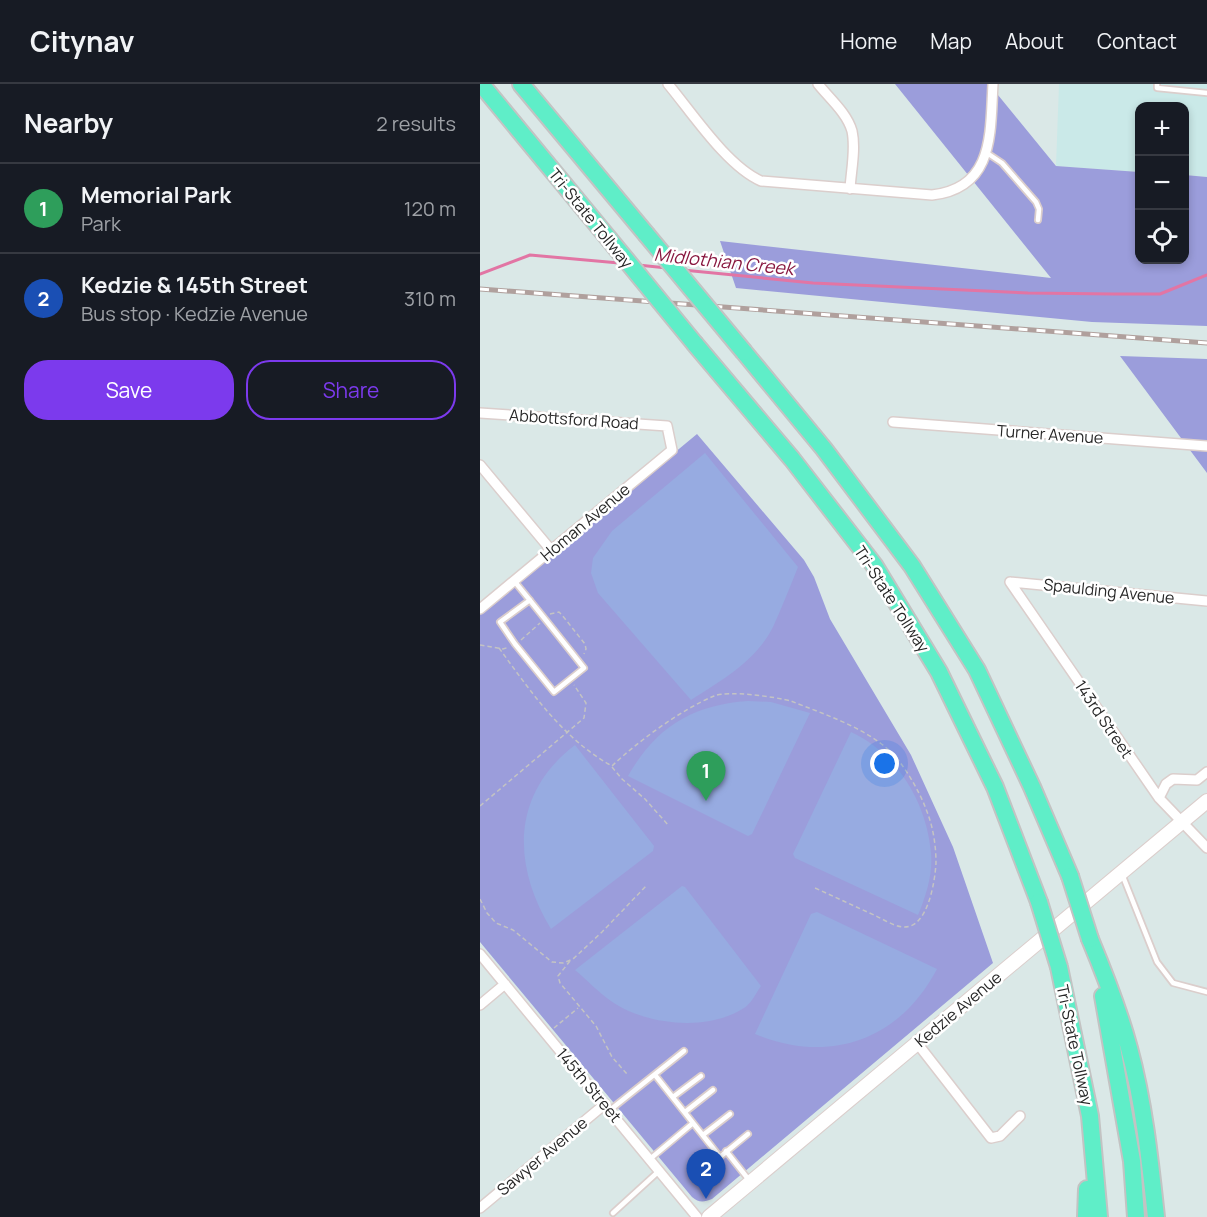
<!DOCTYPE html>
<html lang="en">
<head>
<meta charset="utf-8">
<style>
	:root { --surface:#171b24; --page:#20242c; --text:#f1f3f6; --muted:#9ea1a6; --line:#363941; --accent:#7c3aed }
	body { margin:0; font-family:Manrope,sans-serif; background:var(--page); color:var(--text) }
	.controls { position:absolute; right:18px; top:18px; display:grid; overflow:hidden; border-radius:12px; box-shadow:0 3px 9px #0003 }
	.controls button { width:54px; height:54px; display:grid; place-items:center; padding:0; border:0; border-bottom:2px solid var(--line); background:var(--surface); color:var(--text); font:30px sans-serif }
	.you { position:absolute; left:405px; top:680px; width:21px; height:21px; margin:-15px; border:4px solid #fff; border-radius:50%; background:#1a73e8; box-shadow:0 0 0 9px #1a73e833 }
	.badge { display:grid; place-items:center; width:39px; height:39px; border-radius:50%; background:var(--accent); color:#fff; font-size:20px; font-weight:700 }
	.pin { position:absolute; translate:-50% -50px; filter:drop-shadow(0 2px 3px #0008) }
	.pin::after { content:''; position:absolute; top:32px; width:21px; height:18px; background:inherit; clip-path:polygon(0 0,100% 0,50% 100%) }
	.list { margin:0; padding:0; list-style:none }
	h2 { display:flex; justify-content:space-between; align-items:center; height:78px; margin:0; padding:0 24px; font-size:26px }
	h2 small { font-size:20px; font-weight:400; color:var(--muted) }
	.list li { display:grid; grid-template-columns:39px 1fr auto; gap:18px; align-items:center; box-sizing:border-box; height:90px; padding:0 24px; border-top:2px solid var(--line) }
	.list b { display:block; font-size:22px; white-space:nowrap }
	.list p { margin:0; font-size:20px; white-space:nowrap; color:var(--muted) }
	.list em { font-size:20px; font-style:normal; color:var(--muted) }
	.actions { display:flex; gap:12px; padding:18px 24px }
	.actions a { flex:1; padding:14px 0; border:2px solid var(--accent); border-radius:24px; text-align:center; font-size:21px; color:var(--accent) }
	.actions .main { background:var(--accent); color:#fff }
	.icon { flex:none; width:33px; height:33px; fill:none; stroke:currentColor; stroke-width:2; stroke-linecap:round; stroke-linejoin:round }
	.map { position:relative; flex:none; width:727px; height:1133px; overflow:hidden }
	header { display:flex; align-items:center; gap:36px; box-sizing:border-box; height:84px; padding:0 30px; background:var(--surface); border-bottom:2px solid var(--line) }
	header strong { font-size:28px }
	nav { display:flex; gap:33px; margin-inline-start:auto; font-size:21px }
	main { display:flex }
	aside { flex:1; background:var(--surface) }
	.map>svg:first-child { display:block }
</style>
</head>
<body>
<header>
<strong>Citynav</strong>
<nav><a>Home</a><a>Map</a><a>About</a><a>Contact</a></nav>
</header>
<main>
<aside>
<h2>Nearby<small>2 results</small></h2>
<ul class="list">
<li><span class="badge" style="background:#2e9e5b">1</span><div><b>Memorial Park</b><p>Park</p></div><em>120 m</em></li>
<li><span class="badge" style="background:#1a4fb4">2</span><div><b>Kedzie &amp; 145th Street</b><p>Bus stop · Kedzie Avenue</p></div><em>310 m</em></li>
</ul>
<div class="actions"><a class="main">Save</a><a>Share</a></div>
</aside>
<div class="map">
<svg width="727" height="1133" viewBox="0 0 727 1133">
	<rect width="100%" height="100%" fill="#dae8e7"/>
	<path fill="#cae9e8" d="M 579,0 L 727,0 L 727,93 L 705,91 L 704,22 L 660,22 L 659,88 L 576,82 Z"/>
	<path fill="#9b9ddb" d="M 415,0 L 509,0 L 576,82 L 659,88 L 660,176 L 704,176 L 705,91 L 727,93 L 727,242 L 612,238 L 256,204 L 240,157 L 571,194 Z
		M 640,272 L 727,275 L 727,389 Z
		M 217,350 L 324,476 L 334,493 L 350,535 L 431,671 L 473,763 L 513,879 L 232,1115 C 224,1118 219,1119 212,1113 L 0,858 L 0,530 Z"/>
	<path fill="#97abe1" d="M 225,369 L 318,483 C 310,503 302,523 293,543 C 276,577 242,596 211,616 L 118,509 L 111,489 L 113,474 L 132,447 Z
		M 268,617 L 291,618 L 330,629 L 272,750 L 268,752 L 148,692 C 176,643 212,621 268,617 Z
		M 371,648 C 417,669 447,719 451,769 C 453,790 446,812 438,831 L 315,774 L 313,770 Z
		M 95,661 L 174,762 L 173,767 L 71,845 C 32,781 31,710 95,661 Z
		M 202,802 L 205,803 L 281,902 C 276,909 271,920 264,924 C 227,948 165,941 131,917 C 118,908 107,896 95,886 Z
		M 337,828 L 457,885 C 420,956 349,981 275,950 L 331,830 Z"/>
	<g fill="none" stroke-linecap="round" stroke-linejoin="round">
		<path stroke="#e275a4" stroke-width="3" d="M 158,181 L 187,184
			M 203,186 L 333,199 L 548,209 L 633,210 L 680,210 L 727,191
			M 0,190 L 50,171 L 139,179"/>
		<defs>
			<path id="service" d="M 677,0 L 677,4 L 727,9
				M 507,69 L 522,79 L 556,118 L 559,125 L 558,136
				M 35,498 C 58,526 81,555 104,584 L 74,608 L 35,560 L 20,538 L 50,516
				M 642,790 L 677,878 L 693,899 L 727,908
				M 175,991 L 240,1073 L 268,1050
				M 193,1013 L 221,992
				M 130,1026 L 204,967
				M 205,1028 L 233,1006
				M 223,1051 L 250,1030
				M 246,1067 L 269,1096
				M 170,1075 L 213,1039
				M 133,1129 L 179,1087"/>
			<path id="minor" d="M 188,0 C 213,30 247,82 281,97 L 452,111 C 515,104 510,48 513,0
				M 338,0 C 349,14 367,29 372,47 C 376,65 371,87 370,105
				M 0,329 L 187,342 L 192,366 L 0,525
				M 413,338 L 727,362
				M 0,381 L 71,466
				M 530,498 L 679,714 L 727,764
				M 530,498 L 727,517
				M 679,714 L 686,700 L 693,695 L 717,696 L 727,688
				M 0,870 L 217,1133
				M 0,921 L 25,900
				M 437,959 L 511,1054 L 520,1052 L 540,1032
				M 0,1124 L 125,1020"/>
			<path id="secondary" d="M 229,1133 L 727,717"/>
			<path id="motorway" d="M 1,0 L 129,155
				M 41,0 L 166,150
				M 215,260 L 312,375 L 394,481 L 459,588 L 515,703 L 559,818
				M 264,268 L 344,365 L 432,482 L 497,586 L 552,703 L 590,792
				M 610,855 C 625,891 639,927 649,964 C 664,1019 670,1077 676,1133
				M 579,883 L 610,1032 L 619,1133
				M 623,912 L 652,1077 L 656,1133
				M 606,1133 L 607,1105"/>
		</defs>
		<use href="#service" stroke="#dbcecc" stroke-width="8"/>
		<use href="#minor" stroke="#dbcecc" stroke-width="12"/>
		<use href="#secondary" stroke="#dbcecc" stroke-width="16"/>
		<use href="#motorway" stroke="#c3c3c3" stroke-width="20"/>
		<path stroke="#c3c3c3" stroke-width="1.5" stroke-dasharray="4.5 3" stroke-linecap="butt" d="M 70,530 L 79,528 L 82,531 L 105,560 L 106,565 L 104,570
			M 41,556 L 60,539
			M 0,561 L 23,565 L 29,563
			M 19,564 C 51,608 83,655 132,682 C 157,658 202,625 234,612 C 248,606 296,613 311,617 C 346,631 396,647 419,677 C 429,690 440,709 446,725 C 453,742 456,761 456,779 C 455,797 448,845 423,843 C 413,842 403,835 394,831 C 374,822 355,813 335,804
			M 132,683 L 142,695 L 165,715 L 189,742
			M 0,722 L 104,634 L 106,619 L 94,601
			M 0,815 L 7,829 L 16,839 L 33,846 L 72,878 L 83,879 L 93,875 L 122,848 L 167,801
			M 90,877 L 78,892 L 80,899 L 116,942 L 132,973 L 147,990
			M 74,944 L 98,924"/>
		<use href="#service" stroke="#fff" stroke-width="4.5"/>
		<use href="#minor" stroke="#fff" stroke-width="9"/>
		<use href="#secondary" stroke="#fff" stroke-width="14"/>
		<use href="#motorway" stroke="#5feec8" stroke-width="16"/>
		<defs>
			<path id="rail" d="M 0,205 L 727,259"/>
		</defs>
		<use href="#rail" stroke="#b0a09d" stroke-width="5"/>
		<use href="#rail" stroke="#fff" stroke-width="3" stroke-dasharray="9" stroke-linecap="butt"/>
		<defs>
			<path id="motorway-bridge" d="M 166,150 L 264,268
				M 129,155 L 215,260
				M 590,792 L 610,855
				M 559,818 L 579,883"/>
		</defs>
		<use href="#motorway-bridge" stroke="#c3c3c3" stroke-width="20" stroke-linecap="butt"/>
		<use href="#motorway-bridge" stroke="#5feec8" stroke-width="16"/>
	</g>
	<g text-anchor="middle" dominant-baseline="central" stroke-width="5" stroke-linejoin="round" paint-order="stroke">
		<g font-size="16" fill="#272727" stroke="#fff">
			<text transform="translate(111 134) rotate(51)">Tri-State Tollway</text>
			<text transform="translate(94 335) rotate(4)">Abbottsford Road</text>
			<text transform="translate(570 350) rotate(4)">Turner Avenue</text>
			<text transform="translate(105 438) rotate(-40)">Homan Avenue</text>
			<text transform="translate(629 507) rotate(6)">Spaulding Avenue</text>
			<text transform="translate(412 515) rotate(57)">Tri-State Tollway</text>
			<text transform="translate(624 635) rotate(56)">143rd Street</text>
			<text transform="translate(478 925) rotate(-40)">Kedzie Avenue</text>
			<text transform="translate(595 961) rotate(78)">Tri-State Tollway</text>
			<text transform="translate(109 1001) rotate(50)">145th Street</text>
			<text transform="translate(62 1072) rotate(-40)">Sawyer Avenue</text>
		</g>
		<g font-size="18" font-style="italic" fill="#891941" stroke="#fff">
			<text transform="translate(244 177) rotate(6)">Midlothian Creek</text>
		</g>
	</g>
</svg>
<div class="controls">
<button>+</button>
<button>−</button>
<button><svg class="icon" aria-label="locate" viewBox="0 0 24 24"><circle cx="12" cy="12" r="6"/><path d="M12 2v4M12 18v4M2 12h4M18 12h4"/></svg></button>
</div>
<div class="you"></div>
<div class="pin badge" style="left:226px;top:717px;background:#2e9e5b">1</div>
<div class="pin badge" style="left:226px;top:1115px;background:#1a4fb4">2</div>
</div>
</main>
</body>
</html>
